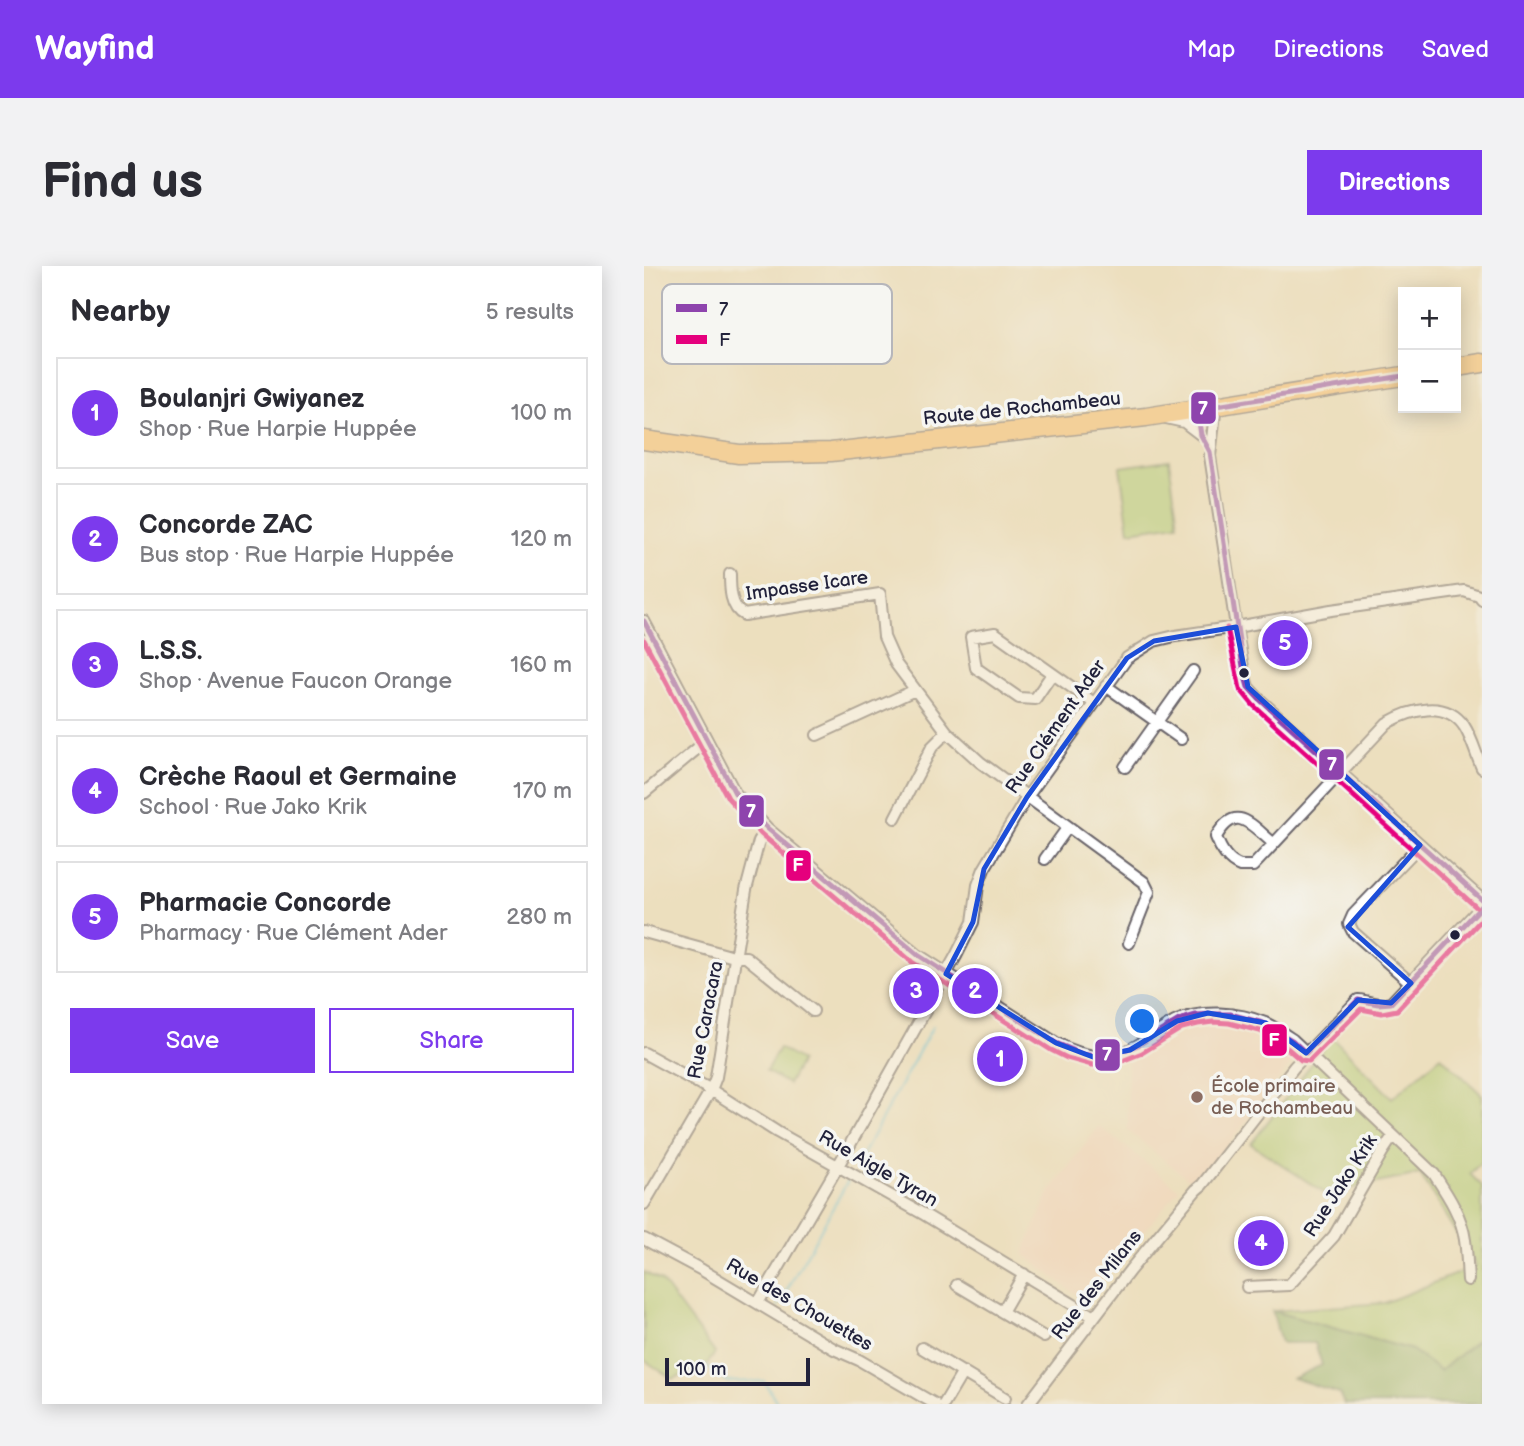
<!DOCTYPE html>
<html lang="en">
<head>
<meta charset="utf-8">
<style>
	:root { --surface:#fff; --page:#f2f2f3; --text:#2b2b33; --muted:#7c7c81; --line:#e1e1e2; --accent:#7c3aed }
	body { margin:0; font-family:"Balsamiq Sans",sans-serif; background:var(--page); color:var(--text) }
	.controls { position:absolute; right:21px; top:21px; display:grid; overflow:hidden; border-radius:0px; box-shadow:0 4px 18px #0003 }
	.controls button { width:63px; height:63px; display:grid; place-items:center; padding:0; border:0; border-bottom:2px solid var(--line); background:var(--surface); color:var(--text); font:35px sans-serif }
	.scale { position:absolute; left:21px; bottom:18px; width:145px; box-sizing:border-box; padding-left:7px; border:4px solid #22223b; border-top:0; font-size:19px; line-height:24px; white-space:nowrap; color:#22223b; -webkit-text-stroke:5px #f6f6f2; paint-order:stroke }
	.you { position:absolute; left:499px; top:756px; width:24px; height:24px; margin:-18px; border:5px solid #fff; border-radius:50%; background:#1a73e8; box-shadow:0 0 0 10px #1a73e833 }
	.badge { display:grid; place-items:center; width:46px; height:46px; border-radius:50%; background:var(--accent); color:#fff; font-size:23px; font-weight:700 }
	.pin { position:absolute; translate:-50% -50%; border:4px solid #fff; box-shadow:0 2px 7px #0006 }
	.list { margin:0; padding:0; list-style:none }
	h2 { display:flex; justify-content:space-between; align-items:center; height:91px; margin:0; padding:0 28px; font-size:30px }
	h2 small { font-size:23px; font-weight:400; color:var(--muted) }
	.list li { display:grid; grid-template-columns:46px 1fr auto; gap:21px; align-items:center; box-sizing:border-box; height:112px; margin:0 14px 14px; padding:0 14px; border:2px solid var(--line); border-radius:0px }
	.list b { display:block; font-size:26px; white-space:nowrap }
	.list p { margin:0; font-size:23px; white-space:nowrap; color:var(--muted) }
	.list em { font-size:23px; font-style:normal; color:var(--muted) }
	.actions { display:flex; gap:14px; padding:21px 28px }
	.actions a { flex:1; padding:16px 0; border:2px solid var(--accent); border-radius:0px; text-align:center; font-size:24px; color:var(--accent) }
	.actions .main { background:var(--accent); color:#fff }
	.map { position:relative; flex:none; width:838px; height:1138px; overflow:hidden; border-radius:0px }
	header { display:flex; align-items:center; gap:42px; box-sizing:border-box; height:98px; padding:0 35px; background:var(--accent); color:#fff }
	header strong { font-size:33px }
	nav { display:flex; gap:38px; margin-inline-start:auto; font-size:24px }
	.intro { display:flex; align-items:center; justify-content:space-between; box-sizing:border-box; height:168px; padding:0 42px }
	h1 { margin:0; font-size:49px }
	.button { padding:18px 32px; border-radius:0px; background:var(--accent); color:#fff; font-size:24px; font-weight:700 }
	main { display:flex; gap:42px; padding:0 42px }
	aside { flex:1; background:var(--surface); border-radius:0px; box-shadow:0 4px 18px #0003 }
	.map>svg:first-child { display:block }
</style>
</head>
<body>
<header>
<strong>Wayfind</strong>
<nav><a>Map</a><a>Directions</a><a>Saved</a></nav>
</header>
<div class="intro"><h1>Find us</h1><a class="button">Directions</a></div>
<main>
<aside>
<h2>Nearby<small>5 results</small></h2>
<ul class="list">
<li><span class="badge">1</span><div><b>Boulanjri Gwiyanez</b><p>Shop · Rue Harpie Huppée</p></div><em>100 m</em></li>
<li><span class="badge">2</span><div><b>Concorde ZAC</b><p>Bus stop · Rue Harpie Huppée</p></div><em>120 m</em></li>
<li><span class="badge">3</span><div><b>L.S.S.</b><p>Shop · Avenue Faucon Orange</p></div><em>160 m</em></li>
<li><span class="badge">4</span><div><b>Crèche Raoul et Germaine</b><p>School · Rue Jako Krik</p></div><em>170 m</em></li>
<li><span class="badge">5</span><div><b>Pharmacie Concorde</b><p>Pharmacy · Rue Clément Ader</p></div><em>280 m</em></li>
</ul>
<div class="actions"><a class="main">Save</a><a>Share</a></div>
</aside>
<div class="map">
<svg width="838" height="1138" viewBox="0 0 838 1138">
	<rect width="100%" height="100%" fill="#f6f6f2"/>
	<filter id="ink" filterUnits="userSpaceOnUse"><feTurbulence type="fractalNoise" baseFrequency=".0143" numOctaves="2"/><feDisplacementMap in="SourceGraphic" scale="14" xChannelSelector="R" yChannelSelector="G"/><feConvolveMatrix kernelMatrix="1 2 1 2 8 2 1 2 1" color-interpolation-filters="sRGB"/></filter>
	<filter id="wash" filterUnits="userSpaceOnUse"><feTurbulence type="fractalNoise" baseFrequency=".00686" numOctaves="4" result="noise"/><feDisplacementMap in="SourceGraphic" scale="28" xChannelSelector="R" yChannelSelector="G"/><feGaussianBlur stdDeviation="1.57" result="paint"/><feColorMatrix in="noise" values="0 0 0 0 0 0 0 0 0 0 0 0 0 0 0 0 0 1.4 0 .05"/><feComposite in="paint" operator="in"/></filter>
	<g filter="url(#wash)">
		<rect width="100%" height="100%" fill="#ecdfbe"/>
		<path fill="#f3d4bf" d="M 565,758 L 605,761 L 643,782 L 649,795 L 558,913 L 544,913 L 484,865 L 484,796 L 533,767 Z
			M 455,860 L 535,923 L 442,1036 L 379,988 L 405,926 Z
			M 626,951 L 641,964 L 609,1002 L 594,990 Z"/>
		<path fill="#abcc75" stroke="#667758" stroke-width="2" d="M 525,194 L 534,258 L 485,265 L 476,201 Z
			M 688,771 L 748,832 L 797,790 L 838,829 L 838,895 L 826,908 L 838,920 L 838,1070 L 796,1105 L 768,1084 L 628,1045 L 740,1037 L 832,1000 L 776,908 L 682,928 L 607,878 Z
			M 135,782 L 157,795 L 144,818 L 122,805 Z
			M 0,1006 L 17,1015 L 71,1087 L 62,1100 L 29,1113 L 0,1094 Z"/>
		<path fill="#88b066" stroke="#556950" stroke-width="2" d="M 628,1045 L 768,1084 L 796,1105 L 838,1070 L 838,1138 L 700,1138 L 695,1127 L 649,1112 L 678,1099 L 671,1077 L 637,1077 Z"/>
		<g fill="none" stroke-linecap="round" stroke-linejoin="round">
			<path stroke="#58bdd7" stroke-width="2.5" d="M 212,900 L 289,760
				M 134,1040 L 205,913
				M 62,1100 L 84,1116 L 120,1115 L 134,1138"/>
		</g>
	</g>
	<g filter="url(#ink)">
		<g fill="none" stroke-linecap="round" stroke-linejoin="round">
			<defs>
				<path id="minor" d="M 572,139 L 566,190 L 592,361 L 600,407 L 604,421 L 615,433 L 680,492 L 838,634
					M 522,152 L 540,156 L 557,169
					M 86,308 C 86,322 86,342 100,349 L 236,328 L 240,371 L 252,398 L 303,466 L 336,496 L 500,616 L 505,626 L 485,677
					M 0,355 L 91,527 L 123,562 L 274,689 L 412,777 C 436,790 464,797 489,782 C 503,774 516,764 531,756 C 557,743 594,746 621,757 C 630,761 640,768 649,774 L 790,908 C 803,928 818,950 821,974 C 823,987 823,1001 824,1014
					M 408,408 L 391,433 L 375,432 L 332,402 L 327,371 L 351,367 L 450,437
					M 462,420 L 537,473
					M 173,469 L 271,424
					M 481,501 L 549,405
					M 0,527 L 54,482 L 63,477
					M 251,552 L 288,481 L 303,466
					M 629,577 C 607,559 592,536 572,571 C 576,582 584,596 596,600 C 598,600 607,600 609,600 L 743,457 C 766,444 801,433 820,460 C 828,472 832,489 838,502
					M 401,593 L 424,561
					M 0,666 L 90,691 L 102,691 L 169,745
					M 767,717 L 709,666 L 705,658 L 709,649 L 776,579
					M 0,787 L 67,824 L 133,866 L 281,949 L 450,1051
					M 0,938 L 67,824 L 72,811 L 102,624 L 115,575 L 123,562
					M 0,973 L 58,1004 L 190,1083 L 215,1094 L 291,1138
					M 313,1019 L 400,1071
					M 603,1021 L 645,1019 L 690,970 L 739,885 L 749,870
					M 114,1037 L 194,900 L 312,690 L 329,656 L 334,619 L 340,603 L 383,531 L 483,392 L 510,375 L 531,370 L 592,361 L 687,344 L 820,325 L 835,330 L 838,334
					M 358,1046 L 380,1008
					M 278,1082 L 361,1132
					M 300,1138 L 319,1106
					M 384,1138 L 486,1004 L 552,924 L 558,919 L 650,801 L 714,734 C 726,735 735,741 747,737 L 838,640"/>
				<path id="primary" d="M 812,101 L 838,97
					M 0,174 L 95,188 L 187,186 L 502,151 L 759,110"/>
			</defs>
			<use href="#minor" stroke="#696469" stroke-width="14"/>
			<use href="#primary" stroke="#696469" stroke-width="21"/>
			<use href="#minor" stroke="#fff" stroke-width="10"/>
			<use href="#primary" stroke="#fbbe6e" stroke-width="18"/>
			<defs>
				<path id="bus-1" d="M 759,110 L 553,143 L 557,169 L 566,186 L 600,407 L 604,421 L 615,433 L 838,634
					M 0,355 L 91,527 L 123,562 L 274,689 L 412,777 L 438,788 L 450,790 L 471,788 L 494,779 L 535,754 L 552,749 L 569,748 L 586,748 L 619,757 L 649,775 L 662,787
					M 662,787 L 714,734 L 734,738 L 747,737 L 838,640"/>
				<path id="bus-2" d="M 583,362 L 596,423 L 609,439 L 832,641
					M 0,374 L 84,532 L 117,568 L 268,696 L 407,784 L 423,792 L 448,799 L 473,797 L 498,787 L 538,762 L 554,758 L 569,756 L 585,757 L 616,765 L 643,782 L 657,794 L 665,795 L 717,743 L 738,747 L 753,744 L 838,653"/>
			</defs>
			<use href="#bus-1" stroke="#f6f6f2" stroke-width="10"/>
			<use href="#bus-2" stroke="#f6f6f2" stroke-width="10"/>
			<use href="#bus-1" stroke="#8e44ad" stroke-width="5"/>
			<use href="#bus-2" stroke="#e5007d" stroke-width="5"/>
		</g>
	</g>
	<path d="M0 0H838V1138H0ZM 592,361 L 604,421 L 776,579 L 704,661 L 767,717 L 747,737 L 714,734 L 662,787 L 622,757 L 564,747 L 533,755 L 486,784 L 449,791 L 412,777 L 302,708 L 329,656 L 340,603 L 383,531 L 483,392 L 510,375 Z" fill="#ecdfbe" fill-opacity=".55" fill-rule="evenodd"/>
	<path fill="none" stroke="#1d4ed8" stroke-width="5" stroke-linejoin="round" d="M 592,361 L 604,421 L 776,579 L 704,661 L 767,717 L 747,737 L 714,734 L 662,787 L 622,757 L 564,747 L 533,755 L 486,784 L 449,791 L 412,777 L 302,708 L 329,656 L 340,603 L 383,531 L 483,392 L 510,375 Z"/>
	<g fill="#22223b" stroke="#f6f6f2" stroke-width="2.5">
		<circle cx="600" cy="407" r="6"/>
		<circle cx="811" cy="669" r="6"/>
	</g>
	<circle fill="#8d6e63" stroke="#f6f6f2" stroke-width="2.5" cx="553" cy="831" r="7"/>
	<g text-anchor="middle" dominant-baseline="central" stroke-width="7" stroke-linejoin="round" paint-order="stroke">
		<g font-size="19" fill="#22223b" stroke="#f6f6f2">
			<text transform="translate(378 143) rotate(-6)">Route de Rochambeau</text>
			<text transform="translate(163 320) rotate(-8)">Impasse Icare</text>
			<text transform="translate(412 461) rotate(-55)">Rue Clément Ader</text>
			<text transform="translate(62 754) rotate(-79)">Rue Caracara</text>
			<text transform="translate(234 903) rotate(30)">Rue Aigle Tyran</text>
			<text transform="translate(697 920) rotate(-57)">Rue Jako Krik</text>
			<text transform="translate(453 1019) rotate(-52)">Rue des Milans</text>
			<text transform="translate(155 1039) rotate(30)">Rue des Chouettes</text>
		</g>
		<g font-size="19" fill="#785e54" stroke="#f6f6f2" text-anchor="start">
			<text x="567" y="820">École primaire<tspan x="567" dy="22">de Rochambeau</tspan></text>
		</g>
	</g>
	<rect x="18" y="18" width="230" height="80" rx="10" fill="#f6f6f2" stroke="#b6b6bb" stroke-width="2"/>
	<rect x="32" y="38" width="31" height="8" fill="#8e44ad"/>
	<rect x="32" y="69" width="31" height="9" fill="#e5007d"/>
	<g font-size="19" fill="#22223b">
		<text x="75" y="49">7</text>
		<text x="75" y="80">F</text>
	</g>
	<g stroke="#f6f6f2" stroke-width="2.5">
		<rect x="546" y="125" width="27" height="34" rx="7" fill="#8e44ad"/>
		<rect x="674" y="482" width="27" height="33" rx="7" fill="#8e44ad"/>
		<rect x="94" y="528" width="27" height="34" rx="7" fill="#8e44ad"/>
		<rect x="141" y="583" width="27" height="33" rx="7" fill="#e5007d"/>
		<rect x="617" y="757" width="27" height="34" rx="7" fill="#e5007d"/>
		<rect x="450" y="772" width="27" height="34" rx="7" fill="#8e44ad"/>
	</g>
	<g font-size="19" text-anchor="middle" font-weight="bold" fill="#fff">
		<text x="559" y="149">7</text>
		<text x="688" y="505">7</text>
		<text x="107" y="552">7</text>
		<text x="154" y="606">F</text>
		<text x="630" y="781">F</text>
		<text x="463" y="795">7</text>
	</g>
</svg>
<div class="controls">
<button>+</button>
<button>−</button>
</div>
<div class="scale">100 m</div>
<div class="you"></div>
<div class="pin badge" style="left:356px;top:793px">1</div>
<div class="pin badge" style="left:331px;top:725px">2</div>
<div class="pin badge" style="left:272px;top:725px">3</div>
<div class="pin badge" style="left:617px;top:977px">4</div>
<div class="pin badge" style="left:641px;top:377px">5</div>
</div>
</main>
</body>
</html>
